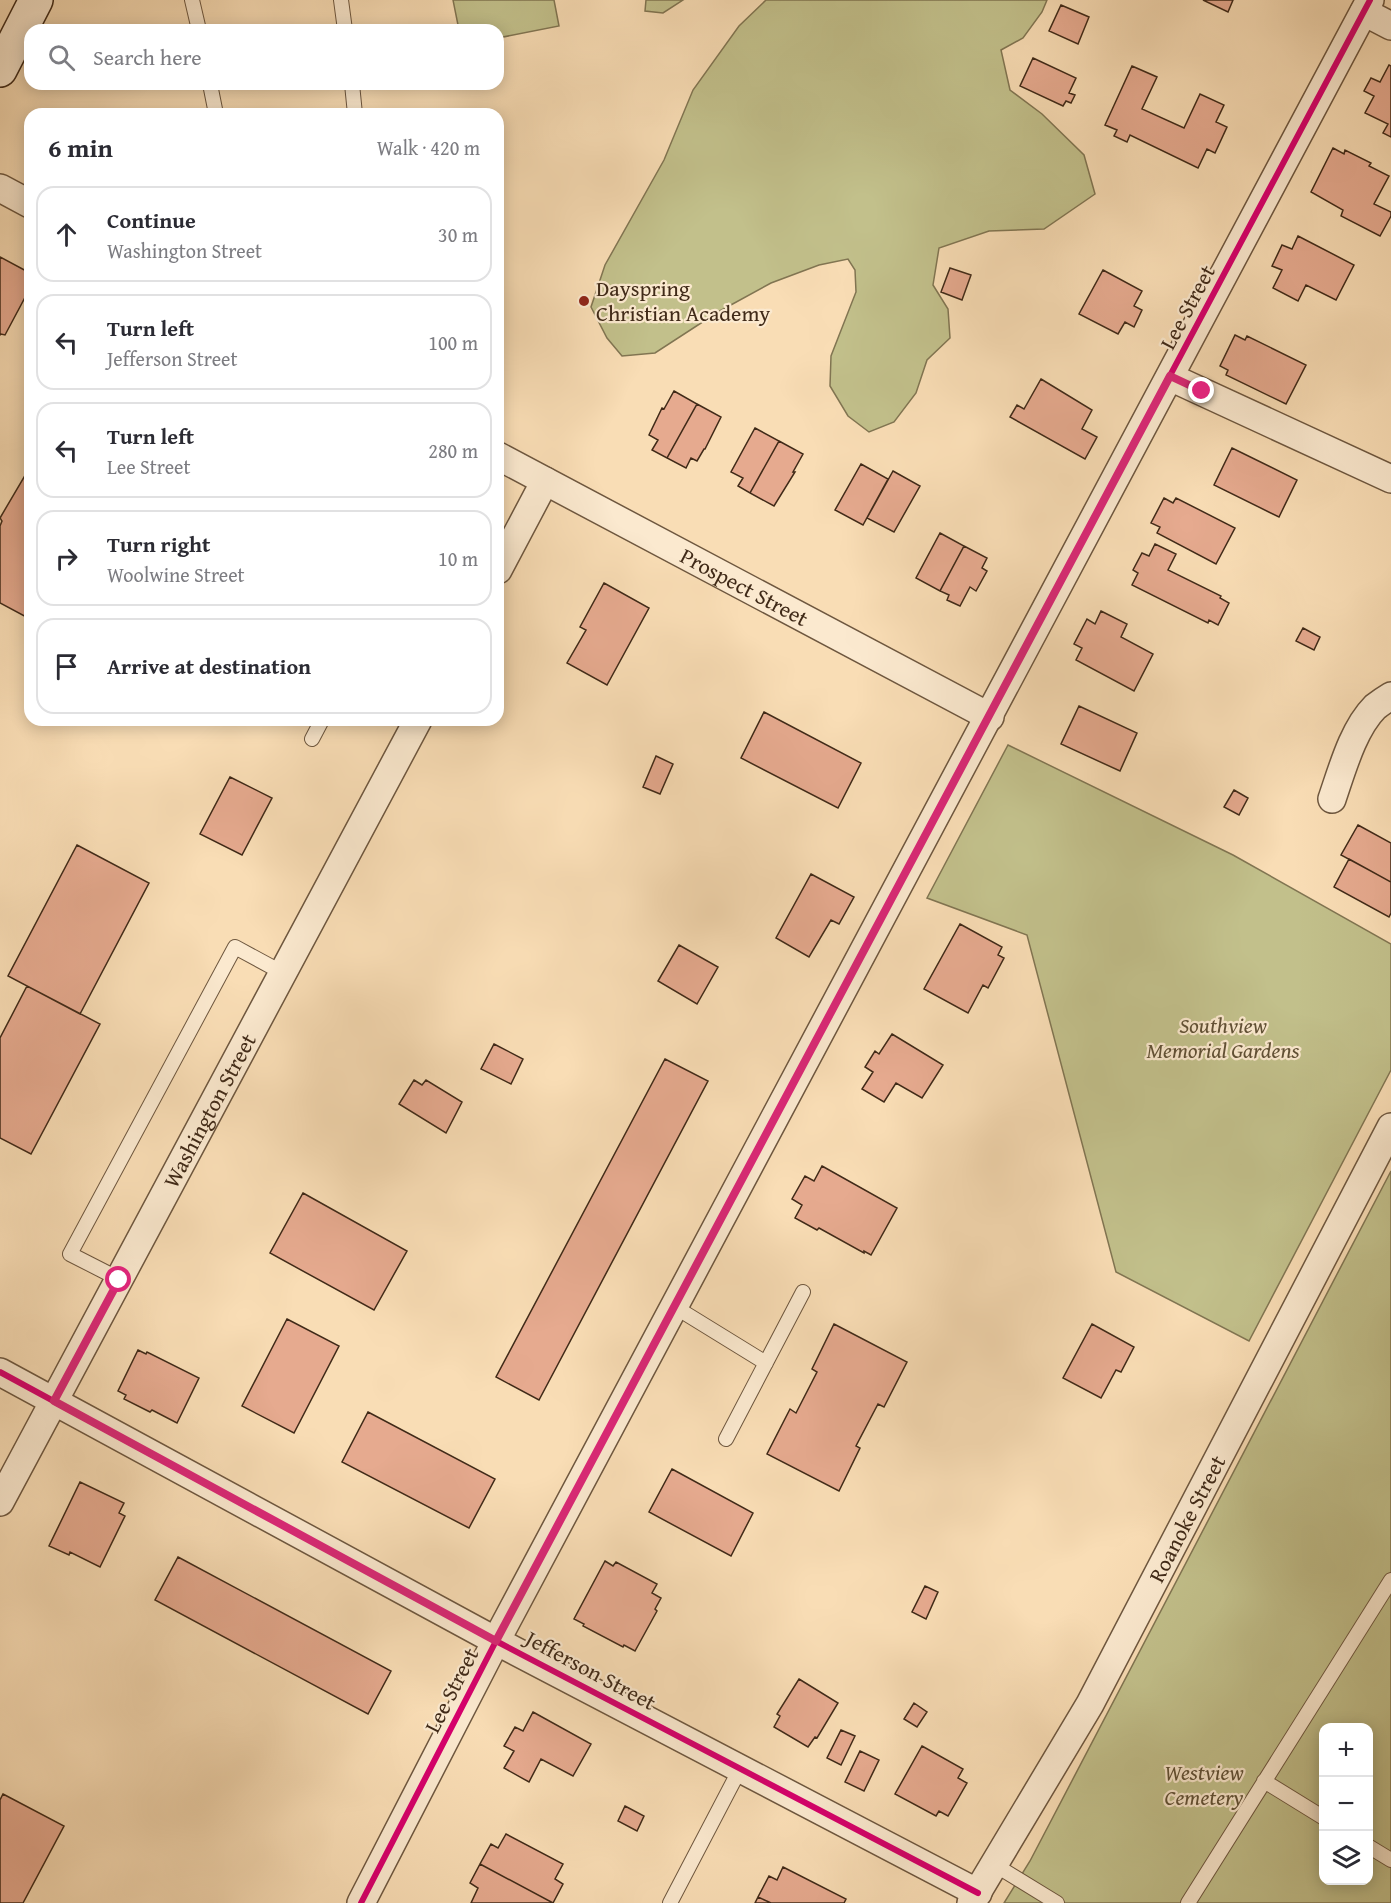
<!DOCTYPE html>
<html lang="en">
<head>
<meta charset="utf-8">
<style>
	:root { --surface:#fff; --page:#f7f7f7; --text:#2b2b33; --muted:#7c7c81; --line:#e1e1e2 }
	body { margin:0; font-family:"Gentium Book Plus",serif; background:var(--page); color:var(--text) }
	.controls { position:absolute; right:18px; bottom:18px; display:grid; overflow:hidden; border-radius:12px; box-shadow:0 3px 15px #0003 }
	.controls button { width:54px; height:54px; display:grid; place-items:center; padding:0; border:0; border-bottom:2px solid var(--line); background:var(--surface); color:var(--text); font:30px sans-serif }
	.stop { position:absolute; width:18px; height:18px; margin:-14px; border:4px solid #db2777; border-radius:50%; background:#fff }
	.stop.end { background:#db2777; border-color:#fff; box-shadow:0 2px 6px #0008 }
	.list { margin:0; padding:0; list-style:none }
	h2 { display:flex; justify-content:space-between; align-items:center; height:78px; margin:0; padding:0 24px; font-size:26px }
	h2 small { font-size:20px; font-weight:400; color:var(--muted) }
	.list li { display:grid; grid-template-columns:39px 1fr auto; gap:18px; align-items:center; box-sizing:border-box; height:96px; margin:0 12px 12px; padding:0 12px; border:2px solid var(--line); border-radius:18px }
	.list b { display:block; font-size:22px; white-space:nowrap }
	.list p { margin:0; font-size:20px; white-space:nowrap; color:var(--muted) }
	.list em { font-size:20px; font-style:normal; color:var(--muted) }
	.icon { flex:none; width:33px; height:33px; fill:none; stroke:currentColor; stroke-width:2; stroke-linecap:round; stroke-linejoin:round }
	.map { position:relative; flex:none; width:1391px; height:1903px; overflow:hidden }
	.search { position:absolute; background:var(--surface); box-shadow:0 3px 15px #0003; left:24px; top:24px; width:480px; height:66px; display:flex; align-items:center; gap:15px; box-sizing:border-box; padding:0 21px; border-radius:18px; color:var(--muted); font-size:22px }
	.panel { position:absolute; background:var(--surface); box-shadow:0 3px 15px #0003; left:24px; top:108px; width:480px; height:618px; border-radius:18px }
	.map>svg:first-child { display:block }
</style>
</head>
<body>
<div class="map">
<svg width="1391" height="1903" viewBox="0 0 1391 1903">
	<rect width="100%" height="100%" fill="#f9ddb5"/>
	<filter id="stains"><feTurbulence type="fractalNoise" baseFrequency=".00333" numOctaves="4"/><feColorMatrix values="0 0 0 0 .2 0 0 0 0 .09 0 0 0 0 .02 0 0 0 .5 -.17"/></filter>
	<radialGradient id="worn" r=".72"><stop offset=".6" stop-color="#630" stop-opacity="0"/><stop offset="1" stop-color="#630" stop-opacity=".3"/></radialGradient>
	<path fill="#c2c08b" stroke="#817552" stroke-width="1.5" fill-rule="evenodd" d="M 453,0 L 554,0 L 559,26 L 498,38 L 498,30 L 459,30 Z
		M 646,0 L 683,0 L 663,13 L 645,11 Z
		M 766,0 L 1047,0 L 1042,12 L 1023,38 L 1001,50 L 1010,90 L 1042,114 L 1084,155 L 1095,194 L 1044,229 L 989,231 L 939,248 L 933,285 L 948,309 L 950,338 L 927,360 L 916,393 L 894,422 L 869,432 L 848,416 L 830,386 L 831,356 L 856,292 L 855,270 L 848,259 L 819,265 L 771,283 L 718,312 L 655,353 L 622,356 L 607,338 L 591,307 L 605,265 L 664,160 L 693,90 L 739,26 Z
		M 1008,745 L 1233,855 L 1391,944 L 1391,1070 L 1249,1341 L 1116,1272 L 1027,935 L 927,898 Z
		M 1391,1171 L 1391,1903 L 1004,1903 L 1030,1861 ZM 1324,1728 L 1368,1728 L 1368,1880 L 1324,1880 Z"/>
	<path fill="#e6aa8f" stroke="#402a18" stroke-width="1.5" d="M 1203,0 L 1233,0 L 1228,12 Z
		M 1061,5 L 1089,17 L 1078,44 L 1049,31 Z
		M 1033,58 L 1076,78 L 1069,93 L 1075,95 L 1071,103 L 1066,101 L 1063,106 L 1020,86 Z
		M 1389,65 L 1391,66 L 1391,137 L 1383,133 L 1388,124 L 1365,113 L 1374,96 L 1364,91 L 1371,78 L 1380,82 Z
		M 1132,66 L 1157,77 L 1142,109 L 1184,128 L 1200,94 L 1224,105 L 1216,122 L 1227,127 L 1215,153 L 1207,149 L 1198,168 L 1130,135 L 1127,142 L 1114,136 L 1117,130 L 1105,125 Z
		M 1333,148 L 1344,154 L 1345,150 L 1371,163 L 1369,166 L 1389,176 L 1374,204 L 1391,212 L 1391,216 L 1380,236 L 1341,216 L 1343,210 L 1311,192 Z
		M 1298,236 L 1354,265 L 1336,300 L 1306,285 L 1298,301 L 1273,288 L 1282,270 L 1272,266 L 1282,245 L 1292,249 Z
		M 0,257 L 30,273 L 30,288 L 5,335 L 1,334 L 0,335 Z
		M 950,268 L 971,275 L 962,300 L 941,292 Z
		M 1103,270 L 1142,291 L 1134,306 L 1142,310 L 1134,327 L 1125,322 L 1118,334 L 1079,314 Z
		M 1235,335 L 1245,340 L 1247,336 L 1306,365 L 1286,404 L 1226,375 L 1228,370 L 1220,366 Z
		M 1041,379 L 1092,410 L 1082,429 L 1097,437 L 1085,459 L 1010,417 L 1017,405 L 1024,409 Z
		M 674,391 L 697,404 L 667,458 L 652,450 L 658,440 L 649,435 L 662,408 L 664,409 Z
		M 697,404 L 721,417 L 705,449 L 704,449 L 697,461 L 691,458 L 686,468 L 667,458 Z
		M 755,428 L 779,441 L 750,493 L 738,486 L 743,478 L 731,472 Z
		M 779,441 L 803,454 L 793,472 L 795,472 L 774,506 L 750,493 Z
		M 1232,448 L 1297,480 L 1279,517 L 1214,485 Z
		M 861,464 L 888,479 L 863,525 L 835,510 Z
		M 893,471 L 920,486 L 894,532 L 867,518 Z
		M 27,472 L 30,474 L 30,619 L 0,603 L 0,526 L 2,521 L 0,518 Z
		M 1164,498 L 1173,503 L 1176,498 L 1235,528 L 1216,564 L 1157,533 L 1160,527 L 1151,523 Z
		M 940,533 L 964,546 L 940,591 L 916,578 Z
		M 1155,544 L 1176,554 L 1168,570 L 1221,596 L 1220,598 L 1229,603 L 1218,625 L 1209,620 L 1208,623 L 1132,585 L 1138,573 L 1133,570 L 1142,553 L 1149,556 Z
		M 964,546 L 987,558 L 982,568 L 987,571 L 976,591 L 970,587 L 960,606 L 947,600 L 949,595 L 940,591 Z
		M 604,583 L 649,608 L 607,685 L 567,663 L 586,630 L 580,627 Z
		M 1101,611 L 1127,624 L 1121,637 L 1153,654 L 1134,691 L 1076,660 L 1082,648 L 1074,644 L 1087,619 L 1095,624 Z
		M 1303,628 L 1320,637 L 1314,650 L 1296,641 Z
		M 1079,706 L 1137,733 L 1120,771 L 1061,744 Z
		M 764,712 L 861,763 L 838,808 L 741,758 Z
		M 656,756 L 673,764 L 660,794 L 643,787 Z
		M 230,777 L 272,798 L 242,855 L 200,834 Z
		M 1234,790 L 1248,798 L 1239,815 L 1224,807 Z
		M 1358,825 L 1391,843 L 1391,882 L 1341,855 Z
		M 77,845 L 149,883 L 80,1014 L 8,976 Z
		M 1349,859 L 1391,882 L 1391,913 L 1389,917 L 1334,887 Z
		M 811,874 L 854,897 L 839,924 L 831,920 L 809,957 L 776,938 Z
		M 960,924 L 1002,947 L 998,955 L 1004,958 L 988,988 L 983,985 L 968,1013 L 924,989 Z
		M 679,945 L 718,967 L 697,1004 L 658,981 Z
		M 27,986 L 100,1024 L 31,1154 L 0,1138 L 0,1038 Z
		M 892,1034 L 943,1065 L 922,1098 L 896,1083 L 884,1102 L 862,1089 L 873,1072 L 865,1067 L 875,1051 L 879,1054 Z
		M 494,1044 L 523,1059 L 511,1084 L 481,1069 Z
		M 665,1059 L 708,1081 L 539,1400 L 496,1377 Z
		M 414,1080 L 422,1085 L 426,1080 L 462,1102 L 446,1133 L 399,1104 Z
		M 822,1166 L 897,1208 L 871,1255 L 864,1251 L 864,1253 L 819,1228 L 817,1230 L 795,1218 L 802,1205 L 792,1199 L 805,1176 L 814,1181 Z
		M 303,1193 L 407,1251 L 374,1310 L 270,1253 Z
		M 287,1319 L 339,1346 L 294,1433 L 242,1406 Z
		M 834,1324 L 907,1362 L 884,1407 L 878,1404 L 856,1446 L 860,1448 L 839,1491 L 767,1454 L 790,1409 L 796,1413 L 817,1372 L 812,1369 Z
		M 1092,1324 L 1134,1347 L 1121,1372 L 1116,1370 L 1101,1398 L 1063,1378 Z
		M 138,1350 L 146,1354 L 147,1352 L 199,1378 L 177,1423 L 152,1410 L 150,1412 L 124,1399 L 126,1395 L 118,1391 Z
		M 368,1412 L 495,1479 L 469,1528 L 342,1462 Z
		M 672,1469 L 753,1513 L 731,1556 L 649,1512 Z
		M 80,1482 L 124,1503 L 119,1513 L 125,1516 L 100,1567 L 70,1552 L 69,1555 L 49,1546 Z
		M 178,1557 L 391,1671 L 368,1714 L 155,1600 Z
		M 605,1561 L 613,1566 L 616,1562 L 657,1584 L 652,1593 L 661,1598 L 655,1609 L 657,1611 L 635,1651 L 624,1645 L 623,1647 L 583,1626 L 584,1624 L 574,1619 Z
		M 925,1586 L 938,1592 L 926,1619 L 912,1612 Z
		M 799,1679 L 838,1703 L 817,1738 L 815,1737 L 808,1747 L 774,1727 L 780,1716 L 777,1714 Z
		M 914,1703 L 927,1712 L 917,1727 L 904,1719 Z
		M 533,1712 L 591,1744 L 573,1776 L 541,1759 L 529,1782 L 504,1768 L 514,1751 L 504,1746 L 515,1727 L 523,1731 Z
		M 841,1730 L 855,1736 L 841,1765 L 827,1758 Z
		M 922,1746 L 963,1769 L 958,1778 L 967,1783 L 948,1816 L 939,1811 L 936,1816 L 895,1794 Z
		M 860,1751 L 879,1760 L 864,1791 L 845,1782 Z
		M 3,1794 L 64,1826 L 23,1903 L 0,1903 L 0,1800 Z
		M 625,1806 L 644,1816 L 637,1831 L 618,1821 Z
		M 506,1834 L 563,1864 L 555,1879 L 563,1884 L 553,1903 L 480,1864 L 491,1844 L 498,1848 Z
		M 480,1864 L 553,1903 L 471,1903 L 478,1888 L 470,1883 Z
		M 783,1867 L 846,1899 L 844,1903 L 771,1903 L 758,1897 L 769,1876 L 777,1880 Z
		M 758,1897 L 771,1903 L 755,1903 Z"/>
	<g fill="none" stroke-linecap="round" stroke-linejoin="round">
		<defs>
			<path id="lane" d="M 192,0 L 199,30
				M 341,0 L 345,30
				M 210,84 L 216,114
				M 352,84 L 355,114
				M 312,739 L 322,720
				M 119,1279 L 70,1254 L 235,947 L 283,973
				M 675,1307 L 766,1363
				M 726,1439 L 803,1292
				M 1264,1781 L 1324,1818
				M 1368,1846 L 1391,1860
				M 995,1865 L 1057,1903
				M 670,1903 L 740,1769
				M 1188,1903 L 1391,1580"/>
			<g id="street">
				<path d="M 1364,12 L 1391,26"/>
				<path d="M 0,188 L 30,204"/>
				<path d="M 1170,377 L 1391,479"/>
				<path id="s1" d="M 498,456 L 990,717"/>
				<path d="M 498,570 L 545,481"/>
				<path d="M 1332,799 C 1342,770 1353,729 1375,707 C 1380,703 1386,699 1391,696"/>
				<path d="M 0,1372 L 496,1641 L 978,1893"/>
				<path id="s2" d="M 0,1502 L 418,720"/>
				<path d="M 361,1903 L 496,1641 L 1370,0"/>
				<path id="s3" d="M 971,1903 L 1090,1704 L 1391,1127"/>
			</g>
			<path id="secondary" d="M 0,70 L 36,0"/>
		</defs>
		<use href="#lane" stroke="#6e573f" stroke-width="16"/>
		<use href="#street" stroke="#6e573f" stroke-width="30"/>
		<use href="#secondary" stroke="#402a18" stroke-width="36"/>
		<use href="#lane" stroke="#fbe9cf" stroke-width="14"/>
		<use href="#street" stroke="#fbe9cf" stroke-width="27"/>
		<use href="#secondary" stroke="#fbe9cf" stroke-width="33"/>
		<defs>
			<path id="cycleway" d="M 0,1372 L 496,1641 L 978,1893
				M 361,1903 L 496,1641 L 1370,0"/>
		</defs>
		<use href="#cycleway" stroke="#fbe9cf" stroke-width="10"/>
		<use href="#cycleway" stroke="#d6006c" stroke-width="6"/>
	</g>
	<g fill="none" stroke-linecap="round" stroke-linejoin="round">
		<path stroke="#db2777" stroke-width="8" d="M 119,1280 L 54,1401 L 496,1641 L 1170,376 L 1202,391"/>
	</g>
	<circle fill="#8f2418" stroke="#fbe9cf" stroke-width="2" cx="584" cy="301" r="6"/>
	<g text-anchor="middle" dominant-baseline="central" stroke-width="4.5" stroke-linejoin="round" paint-order="stroke">
		<g font-size="22" fill="#402a18" stroke="#fbe9cf" text-anchor="start">
			<text x="596" y="288">Dayspring<tspan x="596" dy="25">Christian Academy</tspan></text>
		</g>
		<g font-size="22" fill="#402a18" stroke="#fbe9cf">
			<text transform="translate(1187 307) rotate(-62)">Lee Street</text>
			<text stroke="none"><textPath href="#s1" startOffset="279">Prospect Street</textPath></text>
			<text stroke="none"><textPath href="#s2" startOffset="444">Washington Street</textPath></text>
			<text stroke="none"><textPath href="#s3" startOffset="441">Roanoke Street</textPath></text>
			<text transform="translate(591 1670) rotate(28)">Jefferson Street</text>
			<text transform="translate(451 1690) rotate(-63)">Lee Street</text>
		</g>
		<g font-size="22" font-style="italic" fill="#605035" stroke="#fbe9cf">
			<text x="1223" y="1025">Southview<tspan x="1223" dy="25">Memorial Gardens</tspan></text>
			<text x="1204" y="1772">Westview<tspan x="1204" dy="25">Cemetery</tspan></text>
		</g>
	</g>
	<rect width="100%" height="100%" filter="url(#stains)"/>
	<rect width="100%" height="100%" fill="url(#worn)"/>
</svg>
<div class="controls">
<button>+</button>
<button>−</button>
<button><svg class="icon" aria-label="layers" viewBox="0 0 24 24"><path d="M12 4l9 5-9 5-9-5zM3 14l9 5 9-5"/></svg></button>
</div>
<div class="stop" style="left:119px;top:1280px"></div>
<div class="stop end" style="left:1202px;top:391px"></div>
<div class="search"><svg class="icon" aria-label="search" viewBox="0 0 24 24"><circle cx="10" cy="10" r="6"/><path d="M15 15l6 6"/></svg>Search here</div>
<section class="panel">
<h2>6 min<small>Walk · 420 m</small></h2>
<ul class="list">
<li><svg class="icon" aria-label="ahead" viewBox="0 0 24 24"><path d="M12 20V5M6 11l6-6 6 6"/></svg><div><b>Continue</b><p>Washington Street</p></div><em>30 m</em></li>
<li><svg class="icon" aria-label="left" viewBox="0 0 24 24"><path d="M17 20v-9H6M10 6l-5 5 5 5"/></svg><div><b>Turn left</b><p>Jefferson Street</p></div><em>100 m</em></li>
<li><svg class="icon" aria-label="left" viewBox="0 0 24 24"><path d="M17 20v-9H6M10 6l-5 5 5 5"/></svg><div><b>Turn left</b><p>Lee Street</p></div><em>280 m</em></li>
<li><svg class="icon" aria-label="right" viewBox="0 0 24 24"><path d="M7 20v-9h11M14 6l5 5-5 5"/></svg><div><b>Turn right</b><p>Woolwine Street</p></div><em>10 m</em></li>
<li><svg class="icon" aria-label="arrive" viewBox="0 0 24 24"><path d="M6 21V4h12l-3 4 3 4H6"/></svg><div><b>Arrive at destination</b></div></li>
</ul>
</section>
</div>
</body>
</html>
